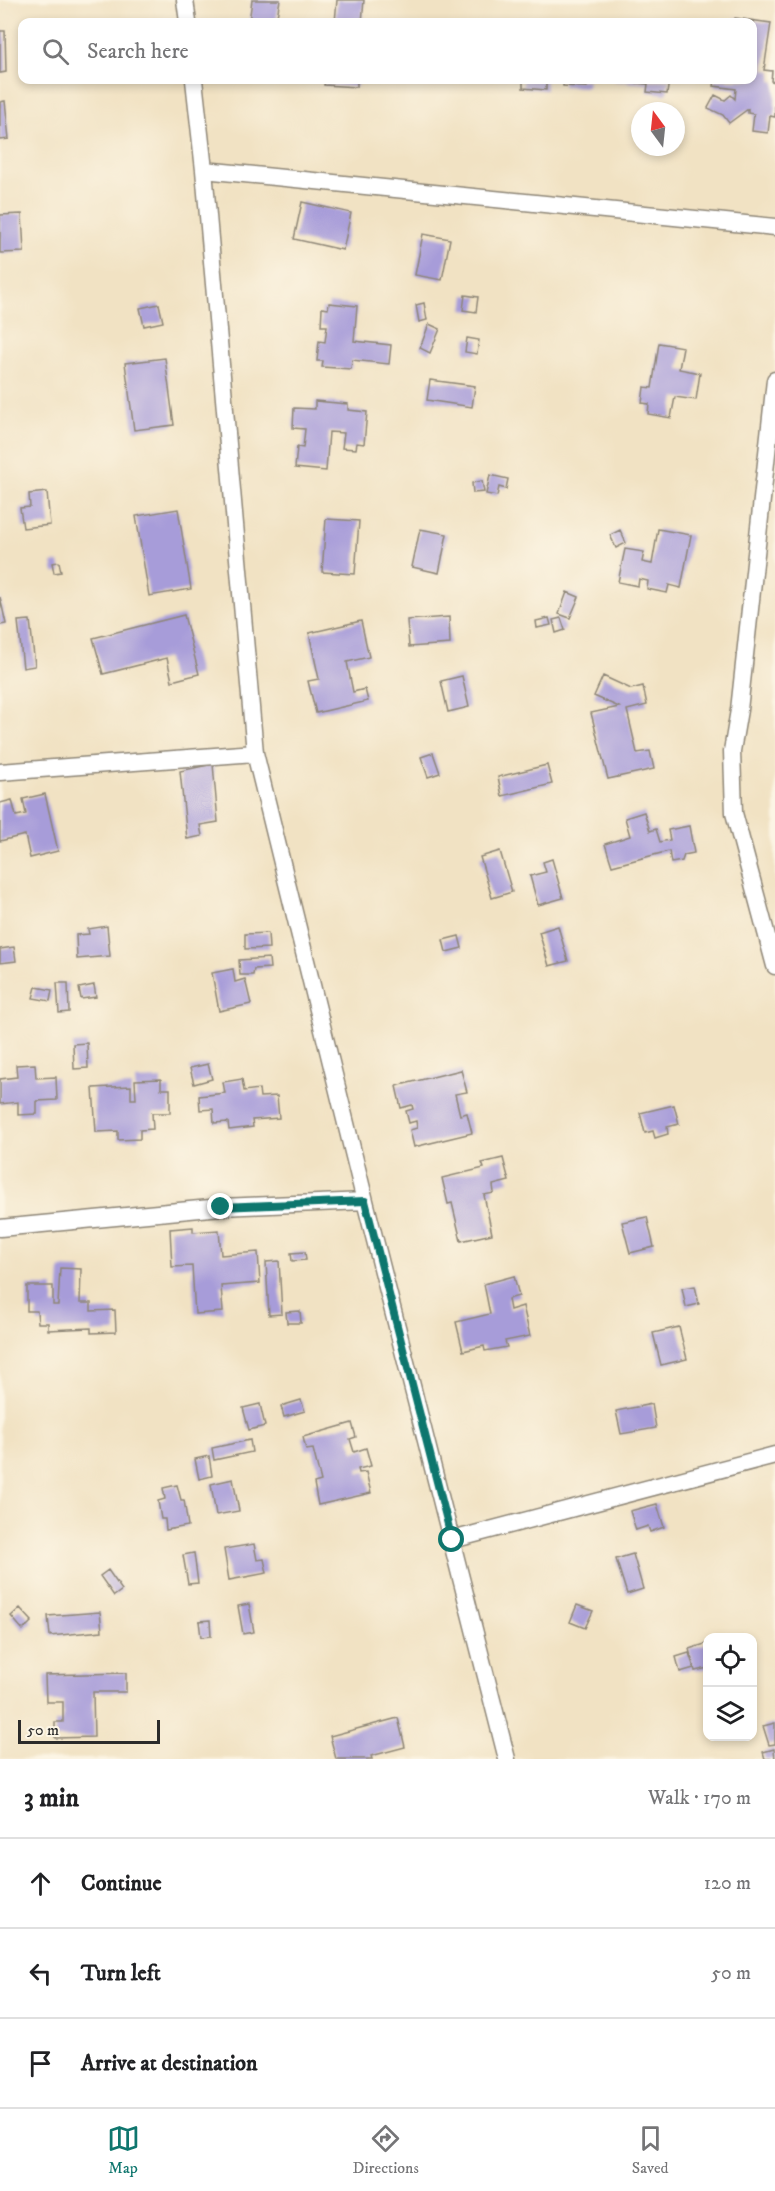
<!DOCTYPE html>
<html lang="en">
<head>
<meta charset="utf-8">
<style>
	:root { --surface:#fff; --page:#f6f6f6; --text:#202124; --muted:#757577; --line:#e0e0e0; --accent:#0f766e }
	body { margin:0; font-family:"IM FELL DW Pica",serif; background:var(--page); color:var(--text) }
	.controls { position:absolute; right:18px; bottom:18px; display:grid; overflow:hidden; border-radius:12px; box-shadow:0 3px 9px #0003 }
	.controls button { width:54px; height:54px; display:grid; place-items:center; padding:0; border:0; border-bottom:2px solid var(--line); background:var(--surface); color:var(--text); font:30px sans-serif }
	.compass { position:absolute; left:631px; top:102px; width:54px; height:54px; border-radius:50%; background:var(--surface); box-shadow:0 3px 9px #0003; rotate:345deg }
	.scale { position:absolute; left:18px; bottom:15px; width:142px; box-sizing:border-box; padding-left:6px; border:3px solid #2b2b2b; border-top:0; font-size:16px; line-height:21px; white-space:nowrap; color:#2b2b2b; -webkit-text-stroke:4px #fcf5e5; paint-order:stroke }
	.stop { position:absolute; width:18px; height:18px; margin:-14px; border:4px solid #0f766e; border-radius:50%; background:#fff }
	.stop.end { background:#0f766e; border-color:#fff; box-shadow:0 2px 6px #0008 }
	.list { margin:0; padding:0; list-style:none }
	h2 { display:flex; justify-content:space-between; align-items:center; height:78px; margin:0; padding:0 24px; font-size:26px }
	h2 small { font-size:20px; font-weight:400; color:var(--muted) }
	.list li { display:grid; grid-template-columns:39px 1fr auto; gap:18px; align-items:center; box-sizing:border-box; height:90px; padding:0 24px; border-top:2px solid var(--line) }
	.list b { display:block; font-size:22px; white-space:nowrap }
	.list em { font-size:20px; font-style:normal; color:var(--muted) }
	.icon { flex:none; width:33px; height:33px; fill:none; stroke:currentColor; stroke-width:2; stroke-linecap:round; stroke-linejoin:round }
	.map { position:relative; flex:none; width:775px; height:1759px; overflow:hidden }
	.search { position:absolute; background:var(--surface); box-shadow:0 3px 9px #0003; left:18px; right:18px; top:18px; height:66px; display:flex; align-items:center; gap:15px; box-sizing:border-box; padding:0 21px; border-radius:12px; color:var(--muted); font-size:22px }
	.sheet { height:348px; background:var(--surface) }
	nav { display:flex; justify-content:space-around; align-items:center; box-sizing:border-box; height:84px; border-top:2px solid var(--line); background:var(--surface); font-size:16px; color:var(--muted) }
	nav a { display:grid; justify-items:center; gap:3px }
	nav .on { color:var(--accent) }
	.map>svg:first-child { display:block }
</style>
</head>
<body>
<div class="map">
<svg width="775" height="1759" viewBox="0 0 775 1759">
	<rect width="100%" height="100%" fill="#fcf5e5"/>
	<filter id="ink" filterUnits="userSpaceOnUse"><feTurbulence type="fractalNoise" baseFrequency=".0167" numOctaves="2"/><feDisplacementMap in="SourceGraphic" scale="12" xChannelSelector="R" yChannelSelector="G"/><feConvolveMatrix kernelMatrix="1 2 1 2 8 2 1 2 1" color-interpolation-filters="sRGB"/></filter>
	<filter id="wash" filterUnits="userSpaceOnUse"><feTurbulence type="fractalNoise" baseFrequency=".008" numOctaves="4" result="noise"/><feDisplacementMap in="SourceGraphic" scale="24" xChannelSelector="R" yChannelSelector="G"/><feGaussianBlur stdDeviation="1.35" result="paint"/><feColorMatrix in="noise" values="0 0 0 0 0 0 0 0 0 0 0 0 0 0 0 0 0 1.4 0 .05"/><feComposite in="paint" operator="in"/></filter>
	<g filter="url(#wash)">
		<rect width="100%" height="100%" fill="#f1e2c3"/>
		<g id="blocks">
			<path fill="#a79cd9" d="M 252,0 L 280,0 L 276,22 L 249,22 Z
				M 337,0 L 364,0 L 362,22 L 335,22 Z
				M 735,18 L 771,23 L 764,70 L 772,71 L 771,81 L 775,82 L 775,117 L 770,116 L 768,133 L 752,131 L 754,114 L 748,113 L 748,109 L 729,123 L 723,115 L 708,108 L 715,95 L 725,100 L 731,95 L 735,99 L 736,89 L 714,86 L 715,80 L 753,80 L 753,22 L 734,22 Z
				M 0,31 L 5,31 L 6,72 L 0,73 Z
				M 325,80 L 357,80 L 357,87 L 324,85 Z
				M 523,80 L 546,80 L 546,90 L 523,88 Z
				M 563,80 L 588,80 L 587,87 L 563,86 Z
				M 614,80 L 669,80 L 667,94 L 647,92 L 648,84 L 614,81 Z
				M 5,101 L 9,139 L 0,140 L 0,102 Z
				M 302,202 L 351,213 L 343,250 L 294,239 Z
				M 22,214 L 24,252 L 0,253 L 0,215 Z
				M 423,234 L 450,239 L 442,280 L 415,275 Z
				M 465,295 L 478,297 L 476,312 L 463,310 Z
				M 329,303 L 357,306 L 354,341 L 391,345 L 389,364 L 352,360 L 351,369 L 322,367 L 323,361 L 317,361 L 319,341 L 325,342 L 327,326 L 321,326 L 322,308 L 328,309 Z
				M 424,303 L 427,320 L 419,322 L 416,305 Z
				M 159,304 L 163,322 L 144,326 L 140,308 Z
				M 429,324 L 440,329 L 430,353 L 420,348 Z
				M 467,338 L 479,340 L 477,354 L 465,352 Z
				M 659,343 L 683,347 L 679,369 L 700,373 L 696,400 L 675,397 L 671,418 L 648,414 L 649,404 L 642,403 L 644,387 L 652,388 Z
				M 165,358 L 174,425 L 134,430 L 125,363 Z
				M 430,380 L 475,386 L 472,407 L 427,400 Z
				M 315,401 L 348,404 L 348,410 L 367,412 L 364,444 L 357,443 L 356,449 L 342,448 L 344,433 L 329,432 L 326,471 L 295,468 L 297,447 L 303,448 L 305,429 L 293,428 L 294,408 L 315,409 Z
				M 490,475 L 508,479 L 506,489 L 499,487 L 497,496 L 486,494 Z
				M 482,481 L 484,492 L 473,493 L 472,483 Z
				M 47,492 L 50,525 L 23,528 L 20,508 L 30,507 L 29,494 Z
				M 178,509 L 191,589 L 149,596 L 136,516 Z
				M 326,519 L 359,521 L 355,574 L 322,572 Z
				M 420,529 L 447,534 L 439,573 L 412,567 Z
				M 658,529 L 691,535 L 681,588 L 669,585 L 667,593 L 647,589 L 648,581 L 639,579 L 638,586 L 618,582 L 625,549 L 644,552 L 642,562 L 652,564 Z
				M 620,530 L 626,543 L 616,548 L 610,535 Z
				M 59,562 L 61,572 L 54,573 L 52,563 Z
				M 567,592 L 579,597 L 570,618 L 559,614 Z
				M 0,597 L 6,624 L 0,625 Z
				M 184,615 L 199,674 L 172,681 L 167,658 L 103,674 L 93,638 Z
				M 449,617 L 450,644 L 409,647 L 407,620 Z
				M 549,618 L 551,625 L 537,628 L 536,621 Z
				M 561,618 L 565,630 L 556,633 L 553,620 Z
				M 30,620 L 35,666 L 23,668 L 18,621 Z
				M 361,621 L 369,657 L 347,662 L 353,692 L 365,689 L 368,701 L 316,713 L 308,681 L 319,679 L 309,633 Z
				M 462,676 L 469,707 L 448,712 L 441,681 Z
				M 603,676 L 631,689 L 643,686 L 647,705 L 627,710 L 637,753 L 650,751 L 654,769 L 608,779 L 591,713 L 619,707 L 594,696 Z
				M 433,753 L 440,773 L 428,777 L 421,757 Z
				M 213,764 L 218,822 L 200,825 L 202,836 L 187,839 L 180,771 Z
				M 547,765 L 552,784 L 502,796 L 498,777 Z
				M 45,794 L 58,851 L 30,858 L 25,835 L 0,841 L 0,803 L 12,800 L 16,816 L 26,814 L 23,799 Z
				M 644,812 L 650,831 L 656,829 L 660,842 L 670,840 L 668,830 L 689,826 L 694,853 L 684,855 L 682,861 L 671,863 L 669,851 L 612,866 L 605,844 L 630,836 L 625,818 Z
				M 500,851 L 512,892 L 492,898 L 480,857 Z
				M 552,859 L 563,898 L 538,905 L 530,876 L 546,872 L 543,862 Z
				M 107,926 L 110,956 L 77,959 L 76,935 L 89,934 L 88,929 Z
				M 558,926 L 568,961 L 549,966 L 539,932 Z
				M 268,933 L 269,948 L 245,949 L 245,934 Z
				M 459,936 L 462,948 L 446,952 L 443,940 Z
				M 14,947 L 16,961 L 0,963 L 0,949 Z
				M 269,958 L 270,968 L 254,969 L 253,975 L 240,975 L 239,960 Z
				M 233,969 L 235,982 L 245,979 L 251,1004 L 219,1011 L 212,973 Z
				M 57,983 L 68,983 L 69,1012 L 59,1013 Z
				M 94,985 L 96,997 L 81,999 L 79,988 Z
				M 36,987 L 52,990 L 50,1001 L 33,998 Z
				M 87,1043 L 88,1068 L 74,1069 L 73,1044 Z
				M 35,1064 L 36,1078 L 56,1077 L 57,1100 L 37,1101 L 37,1114 L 18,1115 L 18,1102 L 0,1104 L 0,1079 L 17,1077 L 16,1065 Z
				M 208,1064 L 212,1079 L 194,1084 L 190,1068 Z
				M 461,1070 L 467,1092 L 455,1094 L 460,1115 L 467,1113 L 472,1133 L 414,1147 L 410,1130 L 417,1128 L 416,1121 L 409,1123 L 406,1111 L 413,1109 L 412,1105 L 401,1108 L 396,1086 Z
				M 161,1079 L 161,1089 L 170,1089 L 170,1113 L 152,1113 L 153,1129 L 140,1130 L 140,1139 L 118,1140 L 118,1131 L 96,1132 L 93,1088 L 131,1086 L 131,1099 L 136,1099 L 135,1080 Z
				M 242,1079 L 244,1091 L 259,1089 L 260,1097 L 277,1096 L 279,1118 L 252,1120 L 253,1127 L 229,1130 L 228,1122 L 214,1123 L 213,1109 L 200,1110 L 199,1096 L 225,1093 L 223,1082 Z
				M 674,1105 L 679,1124 L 667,1127 L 668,1134 L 655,1138 L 653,1131 L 645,1133 L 640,1113 Z
				M 503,1158 L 509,1181 L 493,1185 L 494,1193 L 484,1195 L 492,1234 L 461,1241 L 452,1203 L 448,1204 L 442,1178 L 484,1168 L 482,1163 Z
				M 647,1217 L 654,1247 L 630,1253 L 622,1222 Z
				M 193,1227 L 193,1232 L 219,1230 L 221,1255 L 258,1252 L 260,1283 L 221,1286 L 223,1312 L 195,1314 L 192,1266 L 172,1267 L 170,1229 Z
				M 305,1252 L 306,1260 L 292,1261 L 291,1253 Z
				M 279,1261 L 282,1314 L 269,1315 L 266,1262 Z
				M 60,1268 L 81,1269 L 80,1303 L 91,1303 L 91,1311 L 115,1310 L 116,1332 L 91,1333 L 91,1328 L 48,1330 L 48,1323 L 38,1323 L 37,1311 L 27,1311 L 27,1286 L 53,1286 L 53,1305 L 58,1305 Z
				M 514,1276 L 519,1296 L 508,1299 L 510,1310 L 523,1306 L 530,1336 L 505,1341 L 507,1347 L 485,1351 L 484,1346 L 463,1351 L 456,1322 L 490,1314 L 484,1284 Z
				M 695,1286 L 699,1304 L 686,1307 L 682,1288 Z
				M 300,1311 L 301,1323 L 287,1323 L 286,1312 Z
				M 679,1327 L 687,1359 L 661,1365 L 653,1333 Z
				M 301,1400 L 305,1411 L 284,1417 L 281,1406 Z
				M 260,1404 L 265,1426 L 249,1430 L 243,1408 Z
				M 652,1404 L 656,1428 L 621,1434 L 616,1411 Z
				M 352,1423 L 356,1437 L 350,1439 L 354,1452 L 366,1448 L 371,1466 L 358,1469 L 359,1473 L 366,1472 L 371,1493 L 318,1505 L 314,1483 L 321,1481 L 313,1449 L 306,1450 L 303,1437 Z
				M 250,1440 L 252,1452 L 214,1460 L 212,1448 Z
				M 209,1456 L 212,1476 L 199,1479 L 195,1459 Z
				M 233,1479 L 239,1511 L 216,1515 L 211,1484 Z
				M 177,1485 L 181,1500 L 184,1500 L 188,1526 L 166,1530 L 165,1519 L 161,1519 L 158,1501 L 165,1499 L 163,1488 Z
				M 657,1504 L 664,1527 L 650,1532 L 648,1526 L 636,1530 L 630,1511 Z
				M 254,1544 L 257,1560 L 264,1559 L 267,1573 L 229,1580 L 224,1549 Z
				M 194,1553 L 198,1583 L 188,1584 L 183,1555 Z
				M 633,1554 L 643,1589 L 627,1594 L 616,1559 Z
				M 108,1570 L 122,1590 L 114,1596 L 100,1576 Z
				M 249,1604 L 254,1632 L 243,1634 L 238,1606 Z
				M 577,1605 L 593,1611 L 585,1628 L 570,1622 Z
				M 20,1608 L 32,1621 L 23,1630 L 11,1616 Z
				M 100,1612 L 102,1631 L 50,1636 L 48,1616 Z
				M 210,1620 L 211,1636 L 201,1637 L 199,1621 Z
				M 708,1643 L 708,1668 L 695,1671 L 689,1649 Z
				M 689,1653 L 694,1668 L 680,1672 L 676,1657 Z
				M 126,1673 L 126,1692 L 93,1692 L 94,1737 L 55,1738 L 55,1722 L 63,1722 L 63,1702 L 46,1702 L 45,1675 Z
				M 398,1718 L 405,1747 L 371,1756 L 372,1759 L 336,1759 L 330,1736 Z
				M 775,1723 L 775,1744 L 769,1745 L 763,1726 Z
				M 774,1749 L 775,1759 L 765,1759 L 763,1752 Z"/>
		</g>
	</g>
	<g filter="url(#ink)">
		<use href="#blocks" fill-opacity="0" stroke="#8e8677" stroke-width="1.5"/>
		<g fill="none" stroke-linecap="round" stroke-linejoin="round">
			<defs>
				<path id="street" d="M 185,0 L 188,22
					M 194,80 L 204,170 L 255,753 L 365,1201 L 507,1759
					M 204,170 L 775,227
					M 775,380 L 739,710 L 732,751 L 734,813 L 775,966
					M 0,772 L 255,753
					M 0,1228 L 221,1207 L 365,1201
					M 452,1540 L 775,1455"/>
			</defs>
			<use href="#street" stroke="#8e8677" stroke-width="19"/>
			<use href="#street" stroke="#fff" stroke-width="16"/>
		</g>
	</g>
	<g fill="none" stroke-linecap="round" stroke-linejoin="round" filter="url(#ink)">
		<path stroke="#0f766e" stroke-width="8" d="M 221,1207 L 365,1201 L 452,1540"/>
	</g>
</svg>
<div class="controls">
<button><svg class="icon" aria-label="locate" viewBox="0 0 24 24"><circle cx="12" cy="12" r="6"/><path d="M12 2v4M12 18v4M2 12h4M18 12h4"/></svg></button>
<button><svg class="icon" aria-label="layers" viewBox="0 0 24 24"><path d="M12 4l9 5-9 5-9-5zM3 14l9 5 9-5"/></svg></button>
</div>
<svg class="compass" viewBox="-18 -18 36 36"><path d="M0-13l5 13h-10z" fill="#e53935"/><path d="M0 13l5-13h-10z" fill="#757577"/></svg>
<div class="scale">50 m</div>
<div class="stop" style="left:452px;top:1540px"></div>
<div class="stop end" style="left:221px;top:1207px"></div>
<div class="search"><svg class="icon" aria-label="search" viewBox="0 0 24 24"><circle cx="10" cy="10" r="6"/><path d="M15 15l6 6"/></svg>Search here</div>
</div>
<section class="sheet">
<h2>3 min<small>Walk · 170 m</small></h2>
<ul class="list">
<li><svg class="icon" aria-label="ahead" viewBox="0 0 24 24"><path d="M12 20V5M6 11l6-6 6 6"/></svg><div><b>Continue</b></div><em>120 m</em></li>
<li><svg class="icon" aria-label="left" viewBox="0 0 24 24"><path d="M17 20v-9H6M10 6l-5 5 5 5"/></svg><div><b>Turn left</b></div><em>50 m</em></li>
<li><svg class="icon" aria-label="arrive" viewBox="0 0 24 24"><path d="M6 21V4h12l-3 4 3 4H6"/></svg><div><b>Arrive at destination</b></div></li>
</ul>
</section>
<nav>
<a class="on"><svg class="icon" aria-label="map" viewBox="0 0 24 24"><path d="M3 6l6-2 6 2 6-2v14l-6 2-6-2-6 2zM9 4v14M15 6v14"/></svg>Map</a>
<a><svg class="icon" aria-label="directions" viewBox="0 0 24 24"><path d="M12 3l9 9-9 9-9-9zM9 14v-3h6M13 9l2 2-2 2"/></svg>Directions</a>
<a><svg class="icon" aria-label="saved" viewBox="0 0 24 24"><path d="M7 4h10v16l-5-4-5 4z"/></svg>Saved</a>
</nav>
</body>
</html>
